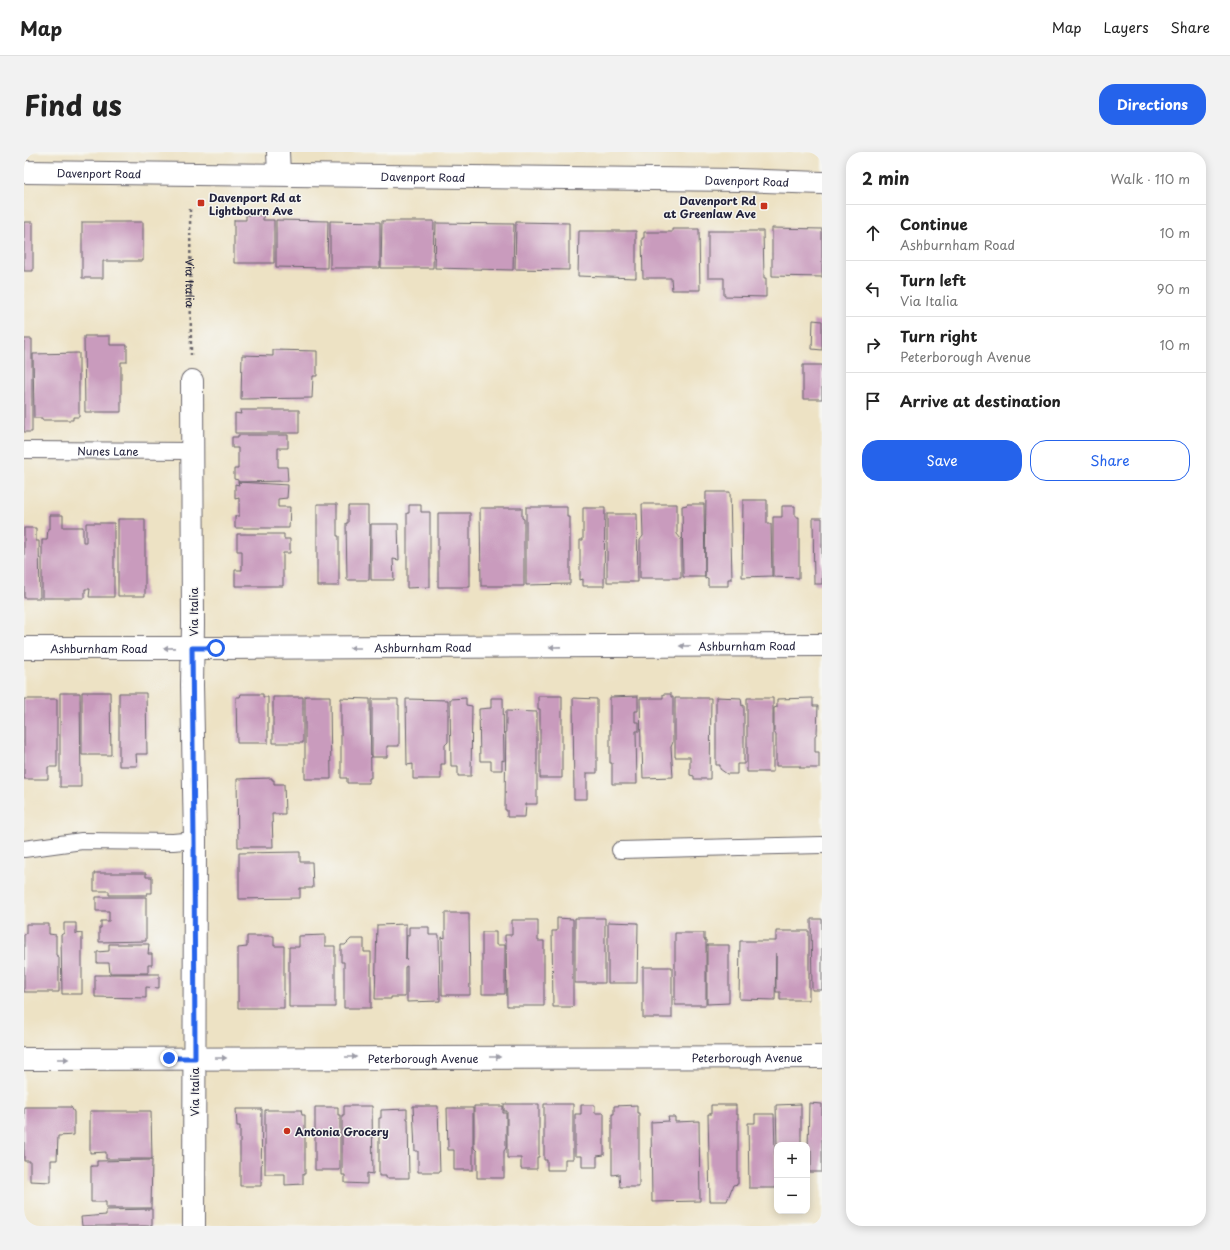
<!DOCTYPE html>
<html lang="en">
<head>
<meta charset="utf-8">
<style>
	:root { --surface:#fff; --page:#f2f2f2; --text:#222; --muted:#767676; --line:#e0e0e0; --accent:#2563eb }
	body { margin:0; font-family:"Playpen Sans",sans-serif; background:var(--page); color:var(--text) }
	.controls { position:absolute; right:12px; bottom:12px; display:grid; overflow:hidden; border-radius:8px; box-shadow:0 2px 10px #0003 }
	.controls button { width:36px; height:36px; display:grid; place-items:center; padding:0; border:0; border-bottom:1px solid var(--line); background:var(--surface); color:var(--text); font:20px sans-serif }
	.stop { position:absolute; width:12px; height:12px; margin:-9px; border:3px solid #2563eb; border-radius:50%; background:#fff }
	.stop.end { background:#2563eb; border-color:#fff; box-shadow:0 1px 4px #0008 }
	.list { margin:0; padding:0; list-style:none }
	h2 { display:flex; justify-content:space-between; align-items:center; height:52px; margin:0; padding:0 16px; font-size:17px }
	h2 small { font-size:13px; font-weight:400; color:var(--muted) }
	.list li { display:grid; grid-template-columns:26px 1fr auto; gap:12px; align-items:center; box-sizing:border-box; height:56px; padding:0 16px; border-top:1px solid var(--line) }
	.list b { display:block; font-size:15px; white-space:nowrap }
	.list p { margin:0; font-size:13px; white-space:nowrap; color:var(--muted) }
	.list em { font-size:13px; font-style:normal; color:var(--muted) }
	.actions { display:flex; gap:8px; padding:12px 16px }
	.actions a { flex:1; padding:9px 0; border:1px solid var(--accent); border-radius:16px; text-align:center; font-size:14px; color:var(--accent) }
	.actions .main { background:var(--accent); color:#fff }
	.icon { flex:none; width:22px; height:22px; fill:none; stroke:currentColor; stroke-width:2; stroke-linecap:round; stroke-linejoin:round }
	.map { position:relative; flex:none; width:798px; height:1074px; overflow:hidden; border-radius:16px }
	header { display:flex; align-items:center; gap:24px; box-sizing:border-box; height:56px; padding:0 20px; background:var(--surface); border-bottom:1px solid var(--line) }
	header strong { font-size:19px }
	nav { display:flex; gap:22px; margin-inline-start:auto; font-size:14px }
	.intro { display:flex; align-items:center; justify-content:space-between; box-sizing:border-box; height:96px; padding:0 24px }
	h1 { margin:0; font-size:28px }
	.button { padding:10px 18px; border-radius:16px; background:var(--accent); color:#fff; font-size:14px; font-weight:700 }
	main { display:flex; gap:24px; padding:0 24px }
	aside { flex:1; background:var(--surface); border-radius:16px; box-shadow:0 2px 10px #0003 }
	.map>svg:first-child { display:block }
</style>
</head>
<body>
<header>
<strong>Map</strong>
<nav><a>Map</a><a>Layers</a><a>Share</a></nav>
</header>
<div class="intro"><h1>Find us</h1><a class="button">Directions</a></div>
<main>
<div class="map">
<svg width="798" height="1074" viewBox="0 0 798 1074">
	<rect width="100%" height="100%" fill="#f6f6f2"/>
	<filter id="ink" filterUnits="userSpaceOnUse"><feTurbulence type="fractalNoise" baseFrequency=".025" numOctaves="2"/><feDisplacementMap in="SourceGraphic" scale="8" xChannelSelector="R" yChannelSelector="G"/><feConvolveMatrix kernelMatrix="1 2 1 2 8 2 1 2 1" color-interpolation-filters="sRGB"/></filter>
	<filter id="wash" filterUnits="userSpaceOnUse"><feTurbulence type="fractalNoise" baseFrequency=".012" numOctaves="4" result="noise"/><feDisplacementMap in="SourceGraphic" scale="16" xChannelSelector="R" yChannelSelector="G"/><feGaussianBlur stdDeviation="0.9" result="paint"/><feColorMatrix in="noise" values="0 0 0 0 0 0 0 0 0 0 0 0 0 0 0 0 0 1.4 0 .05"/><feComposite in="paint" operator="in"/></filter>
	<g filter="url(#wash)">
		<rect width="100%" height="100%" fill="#ede2c4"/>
		<g id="blocks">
			<path fill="#c99bbd" d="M 222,63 L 239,63 L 239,68 L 250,68 L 250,111 L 210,111 L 210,68 L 222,68 Z
				M 252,68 L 304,69 L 303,116 L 252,115 Z
				M 306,69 L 356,70 L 356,116 L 306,116 Z
				M 358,69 L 410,69 L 409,116 L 357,116 Z
				M 0,70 L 9,70 L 9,119 L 0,119 Z
				M 58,70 L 119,70 L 119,109 L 79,109 L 79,126 L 58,126 Z
				M 492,70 L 545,71 L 545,118 L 491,117 Z
				M 412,71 L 490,72 L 489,118 L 411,116 Z
				M 748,76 L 798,77 L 798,125 L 748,124 Z
				M 648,77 L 675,77 L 676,138 L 648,138 L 647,126 L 619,126 L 618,86 L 620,86 L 620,80 L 648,80 Z
				M 555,79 L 612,79 L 612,126 L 554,124 Z
				M 684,79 L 739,79 L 740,126 L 742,126 L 742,145 L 700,144 L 700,126 L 684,126 Z
				M 789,168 L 798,169 L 798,198 L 788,197 Z
				M 60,184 L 86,184 L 86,193 L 103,193 L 103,210 L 97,210 L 97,260 L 61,260 Z
				M 0,187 L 8,187 L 8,280 L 0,280 Z
				M 249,198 L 293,199 L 293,224 L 289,224 L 288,246 L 217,247 L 218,203 L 249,204 Z
				M 55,201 L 55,265 L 49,265 L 49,268 L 18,268 L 18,266 L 10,266 L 9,202 Z
				M 779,213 L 798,213 L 798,247 L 779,247 Z
				M 216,258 L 275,258 L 275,281 L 211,281 L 211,261 L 217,262 Z
				M 214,283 L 264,283 L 264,296 L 254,296 L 254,315 L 263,315 L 264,329 L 214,330 L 214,328 L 210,327 L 210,317 L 214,317 L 214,296 L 208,296 L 208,285 L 214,285 Z
				M 214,330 L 264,333 L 263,346 L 254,347 L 254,355 L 266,355 L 265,376 L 211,376 L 211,364 L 215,364 L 215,346 L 211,347 L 211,332 L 215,333 Z
				M 682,340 L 706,340 L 708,427 L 704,427 L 704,434 L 684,434 L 684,426 L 681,427 Z
				M 719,348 L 743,348 L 743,372 L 747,372 L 748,424 L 718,425 Z
				M 293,352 L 313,352 L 313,384 L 315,384 L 315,434 L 293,434 Z
				M 618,352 L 653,352 L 653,382 L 657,387 L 657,426 L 616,426 L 616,388 L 619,384 Z
				M 663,352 L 680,352 L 681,425 L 659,425 L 658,354 L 663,353 Z
				M 385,353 L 397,353 L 397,360 L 406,360 L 406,435 L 383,436 L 383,361 L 385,361 Z
				M 324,354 L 344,354 L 344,371 L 346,372 L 345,428 L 323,428 L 322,371 L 324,371 Z
				M 758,354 L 771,354 L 771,365 L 775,365 L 775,426 L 749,425 L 749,365 L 758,365 Z
				M 502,355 L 543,355 L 543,365 L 546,365 L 546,432 L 502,433 Z
				M 456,356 L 498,356 L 498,366 L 500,367 L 500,434 L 457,434 Z
				M 559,356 L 581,356 L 580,434 L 559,434 L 559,427 L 556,428 L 556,388 L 559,388 Z
				M 414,361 L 446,361 L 446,435 L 414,435 Z
				M 583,362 L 613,362 L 614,430 L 583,430 Z
				M 26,363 L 39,363 L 39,375 L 59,375 L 59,390 L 62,390 L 62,371 L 90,371 L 90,445 L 65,445 L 66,437 L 61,437 L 61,446 L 18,446 L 18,388 L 23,388 L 24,376 L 26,377 Z
				M 789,366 L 798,366 L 798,432 L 790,432 Z
				M 94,367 L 121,367 L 121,444 L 94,444 Z
				M 347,372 L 374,372 L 375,408 L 369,407 L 370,428 L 347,428 Z
				M 0,376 L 12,376 L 12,389 L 15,389 L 16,446 L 0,446 Z
				M 213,382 L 260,382 L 260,387 L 266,387 L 266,401 L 259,401 L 259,434 L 211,434 L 211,418 L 218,418 L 218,399 L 213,399 Z
				M 58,540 L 86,540 L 87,603 L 58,603 Z
				M 36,541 L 56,541 L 57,635 L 36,635 Z
				M 95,541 L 122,541 L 123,602 L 112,602 L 113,614 L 95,614 Z
				M 217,542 L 239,542 L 239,545 L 244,545 L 244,591 L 213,591 L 212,545 L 216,545 Z
				M 639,542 L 647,542 L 647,545 L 649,545 L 649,590 L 647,595 L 649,625 L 619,626 L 618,595 L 617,595 L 616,546 L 639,546 Z
				M 281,544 L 306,544 L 307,627 L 281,627 Z
				M 514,544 L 538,544 L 538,626 L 516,626 L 516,557 L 514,557 Z
				M 614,544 L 614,559 L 611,559 L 611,570 L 615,570 L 615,579 L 612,579 L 613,632 L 588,632 L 588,611 L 586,611 L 586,545 Z
				M 249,545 L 279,545 L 279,591 L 249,591 Z
				M 692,545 L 717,546 L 718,554 L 720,553 L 720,612 L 713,612 L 713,622 L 703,622 L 696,617 L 696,613 L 692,613 Z
				M 317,546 L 346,547 L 347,626 L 345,626 L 345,631 L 323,631 L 323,626 L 317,626 Z
				M 442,546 L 442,553 L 448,554 L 447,624 L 434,624 L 434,614 L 427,614 L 426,547 Z
				M 467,546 L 479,546 L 480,609 L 478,608 L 478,618 L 467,618 L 467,609 L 456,609 L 455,557 L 467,556 Z
				M 549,546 L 573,547 L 573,621 L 563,621 L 563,647 L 550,647 Z
				M 651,546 L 687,546 L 686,627 L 670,627 L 670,624 L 666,623 L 666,605 L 651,605 Z
				M 723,546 L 749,546 L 749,620 L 723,620 Z
				M 789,546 L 789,554 L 794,554 L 793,581 L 791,584 L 791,600 L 795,600 L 795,616 L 776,616 L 776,614 L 752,614 L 752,583 L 750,580 L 750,556 L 753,555 L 753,547 Z
				M 0,547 L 33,547 L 33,615 L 24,615 L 24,627 L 0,627 Z
				M 348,547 L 374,547 L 374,553 L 375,553 L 375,594 L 363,594 L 363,605 L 348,605 Z
				M 382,547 L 424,548 L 424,590 L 421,593 L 421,612 L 417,612 L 417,627 L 389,627 L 389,612 L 383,613 Z
				M 482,559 L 513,560 L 513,652 L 502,652 L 501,665 L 483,665 L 483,658 L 481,658 Z
				M 248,626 L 248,628 L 250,628 L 250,632 L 260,632 L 261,662 L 248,662 L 249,695 L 214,695 L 213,627 Z
				M 276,700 L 276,710 L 288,710 L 289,736 L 276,736 L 276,746 L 215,747 L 215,701 Z
				M 70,721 L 122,721 L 122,725 L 128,725 L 128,741 L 123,741 L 123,743 L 85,743 L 85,739 L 70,739 Z
				M 72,745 L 122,745 L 122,789 L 75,790 L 75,776 L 77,776 L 77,769 L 85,769 L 85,759 L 72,759 Z
				M 421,761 L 445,761 L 446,843 L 418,843 L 418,785 L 421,786 Z
				M 533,766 L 549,767 L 549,855 L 529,855 L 528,779 L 533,779 Z
				M 551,766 L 581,766 L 581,831 L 551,831 Z
				M 787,767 L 798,767 L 798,838 L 788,838 Z
				M 488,768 L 514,768 L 514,789 L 520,789 L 520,854 L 483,854 L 482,789 L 481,789 L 481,783 L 488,783 Z
				M 584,770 L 614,771 L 613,831 L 584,831 Z
				M 40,771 L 52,771 L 52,782 L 58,781 L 58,842 L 38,842 L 37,783 L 40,781 Z
				M 2,772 L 25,772 L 25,782 L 32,783 L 32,803 L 35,805 L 35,840 L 0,840 L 0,782 L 2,782 Z
				M 382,772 L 382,808 L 383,783 L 385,783 L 385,775 L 405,775 L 405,783 L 415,783 L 416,849 L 383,850 L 383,814 L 381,815 L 381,845 L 367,845 L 367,847 L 351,847 L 353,773 Z
				M 752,779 L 785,779 L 785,848 L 756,848 L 756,840 L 752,840 L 752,801 L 751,848 L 715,847 L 716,789 L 752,789 Z
				M 458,780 L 472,780 L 472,793 L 481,793 L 481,842 L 458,842 Z
				M 651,781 L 680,781 L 680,788 L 682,788 L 682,853 L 651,853 Z
				M 301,783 L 301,794 L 311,794 L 311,855 L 265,855 L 265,795 L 275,795 L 275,784 Z
				M 223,784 L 250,784 L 250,794 L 260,794 L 260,856 L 214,856 L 214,796 L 223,795 Z
				M 327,787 L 340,787 L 340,800 L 347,800 L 347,856 L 320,856 L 320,810 L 317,810 L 317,793 L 321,793 Z
				M 85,792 L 125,792 L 124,802 L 128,802 L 128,813 L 124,813 L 124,821 L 86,821 L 85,811 L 73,811 L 73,800 L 85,799 Z
				M 683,793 L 705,793 L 705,851 L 683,852 Z
				M 619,815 L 648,815 L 648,866 L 619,866 Z
				M 85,822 L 135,822 L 135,836 L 122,835 L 122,846 L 71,845 L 71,823 L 85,823 Z
				M 785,951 L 798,952 L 798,1020 L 785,1020 L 785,1014 L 787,1014 L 787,998 L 784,998 Z
				M 480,952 L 515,952 L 515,1005 L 513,1005 L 513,1017 L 497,1017 L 497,1006 L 483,1006 L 483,959 L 480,959 Z
				M 520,952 L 549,952 L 549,1007 L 541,1007 L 541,1018 L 523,1018 L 523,1008 L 520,1008 Z
				M 777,952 L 777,993 L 753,993 L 752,953 Z
				M 557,953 L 571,953 L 571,961 L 580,961 L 580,1003 L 573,1004 L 573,1015 L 558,1015 L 558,1004 L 551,1004 L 551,962 L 557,962 Z
				M 613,953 L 613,961 L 615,961 L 615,1035 L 596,1035 L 595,1022 L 588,1023 L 588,962 L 590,962 L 590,954 Z
				M 687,953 L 712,953 L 712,962 L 714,962 L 714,1032 L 709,1033 L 703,1049 L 686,1049 L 684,962 L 687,962 Z
				M 320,954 L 348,954 L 349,1022 L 343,1021 L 343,1032 L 321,1031 L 321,1023 L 318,1023 L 318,963 L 320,963 Z
				M 389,954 L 414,954 L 416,1020 L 394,1020 L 394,999 L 391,999 Z
				M 450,954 L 479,954 L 479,961 L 482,961 L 482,996 L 480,999 L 480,1026 L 453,1026 L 453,999 L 450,996 Z
				M 0,955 L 47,955 L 50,960 L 50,983 L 34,984 L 33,1008 L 27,1008 L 27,1030 L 6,1029 L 6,1009 L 0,1009 Z
				M 291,955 L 314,955 L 314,963 L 316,963 L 316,1018 L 291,1018 Z
				M 423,956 L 449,956 L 449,1018 L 430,1018 L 430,998 L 424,998 Z
				M 212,957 L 238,957 L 237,1034 L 216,1034 L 216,974 L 213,974 Z
				M 383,957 L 383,967 L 384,967 L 385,1026 L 362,1026 L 362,1024 L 355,1024 L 355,966 L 357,966 L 357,958 Z
				M 241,958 L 277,958 L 278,963 L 281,963 L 281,1022 L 279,1022 L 279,1032 L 261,1033 L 261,1022 L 241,1022 Z
				M 66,959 L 127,959 L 128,1007 L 82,1007 L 82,1000 L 66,1001 Z
				M 731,962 L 750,962 L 752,1036 L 725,1036 L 724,971 L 731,971 Z
				M 644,965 L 651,965 L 651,970 L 675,969 L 676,1049 L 628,1050 L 627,970 L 645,969 Z
				M 128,1008 L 127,1056 L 82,1056 L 82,1050 L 67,1050 L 67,1014 L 73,1014 L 73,1009 Z
				M 128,1057 L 128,1074 L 58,1074 L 57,1065 L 82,1063 L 82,1058 Z"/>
		</g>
	</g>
	<g filter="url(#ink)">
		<use href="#blocks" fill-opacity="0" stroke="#69656b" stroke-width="1"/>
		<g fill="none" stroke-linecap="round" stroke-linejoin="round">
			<defs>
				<g id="service">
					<path id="s2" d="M 0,298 L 168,299"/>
					<path d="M 0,697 L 58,689 L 149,690 L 171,688"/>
					<path d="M 596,698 L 798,693"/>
				</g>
				<g id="minor">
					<path d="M 254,0 L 255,22"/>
					<path d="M 168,229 L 169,472 L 168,533 L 171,688 L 170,1074"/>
					<path id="s3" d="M 0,496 L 192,496 L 798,493"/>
					<path id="s4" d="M 0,907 L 798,905"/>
				</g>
				<g id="tertiary">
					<path id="s5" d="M 0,20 L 715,28 L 798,31"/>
				</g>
			</defs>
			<use href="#service" stroke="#69656b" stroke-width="18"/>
			<use href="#minor" stroke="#69656b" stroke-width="24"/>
			<use href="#tertiary" stroke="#69656b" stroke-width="24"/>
			<path stroke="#69656b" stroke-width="2.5" stroke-dasharray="3 3" stroke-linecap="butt" id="s1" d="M 166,57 L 167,203"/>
			<use href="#service" stroke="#fff" stroke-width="16"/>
			<use href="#minor" stroke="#fff" stroke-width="22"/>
			<use href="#tertiary" stroke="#fff" stroke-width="22"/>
		</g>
		<defs><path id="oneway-solid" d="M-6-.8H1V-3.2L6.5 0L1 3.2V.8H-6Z"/></defs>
		<g fill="#9c9ca7">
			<use href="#oneway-solid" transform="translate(661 494) rotate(179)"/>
			<use href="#oneway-solid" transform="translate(531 495) rotate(179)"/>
			<use href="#oneway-solid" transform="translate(145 496) rotate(179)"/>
			<use href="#oneway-solid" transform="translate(331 496) rotate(180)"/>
			<use href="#oneway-solid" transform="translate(327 905)"/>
			<use href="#oneway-solid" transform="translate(471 905)"/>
			<use href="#oneway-solid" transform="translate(197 906)"/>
			<use href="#oneway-solid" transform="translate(39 907)"/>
		</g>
	</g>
	<g fill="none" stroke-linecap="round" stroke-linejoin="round" filter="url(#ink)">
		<path stroke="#2563eb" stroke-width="5" d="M 145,906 L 171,906 L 170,688 L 168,496 L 192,496"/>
	</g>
	<g fill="#c8321e" stroke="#f6f6f2" stroke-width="1.5">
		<rect x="173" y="47" width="8" height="8" rx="2"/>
		<rect x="736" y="50" width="8" height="8" rx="2"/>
		<circle cx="263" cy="979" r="4"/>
	</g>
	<g text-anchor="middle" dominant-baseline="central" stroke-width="3" stroke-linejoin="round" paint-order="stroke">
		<g font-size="11" fill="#22223b" stroke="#f6f6f2">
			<text stroke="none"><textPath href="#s5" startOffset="75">Davenport Road</textPath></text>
			<text stroke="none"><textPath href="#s5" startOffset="399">Davenport Road</textPath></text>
			<text stroke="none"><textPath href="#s5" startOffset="723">Davenport Road</textPath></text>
			<text stroke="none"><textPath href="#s1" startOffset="74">Via Italia</textPath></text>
			<text stroke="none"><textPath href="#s2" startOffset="84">Nunes Lane</textPath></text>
			<text transform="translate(169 460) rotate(-90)">Via Italia</text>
			<text stroke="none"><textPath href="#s3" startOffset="723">Ashburnham Road</textPath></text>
			<text stroke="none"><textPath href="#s3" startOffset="399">Ashburnham Road</textPath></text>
			<text stroke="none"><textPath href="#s3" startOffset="75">Ashburnham Road</textPath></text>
			<text stroke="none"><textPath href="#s4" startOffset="399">Peterborough Avenue</textPath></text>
			<text stroke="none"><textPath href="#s4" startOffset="723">Peterborough Avenue</textPath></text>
			<text transform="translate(170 940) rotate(-90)">Via Italia</text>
		</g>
		<g font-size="11" font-weight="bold" fill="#22223b" stroke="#f6f6f2" text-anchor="start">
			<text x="185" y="45">Davenport Rd at<tspan x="185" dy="13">Lightbourn Ave</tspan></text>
			<text x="732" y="48" text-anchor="end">Davenport Rd<tspan x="732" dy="13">at Greenlaw Ave</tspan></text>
			<text x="271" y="979">Antonia Grocery</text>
		</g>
	</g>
</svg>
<div class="controls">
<button>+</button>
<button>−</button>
</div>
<div class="stop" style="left:192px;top:496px"></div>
<div class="stop end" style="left:145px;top:906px"></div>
</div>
<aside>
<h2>2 min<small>Walk · 110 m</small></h2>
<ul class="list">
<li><svg class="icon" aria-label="ahead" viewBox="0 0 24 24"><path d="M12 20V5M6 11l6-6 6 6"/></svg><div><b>Continue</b><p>Ashburnham Road</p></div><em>10 m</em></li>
<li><svg class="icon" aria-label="left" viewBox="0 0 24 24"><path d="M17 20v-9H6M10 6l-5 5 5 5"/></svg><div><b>Turn left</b><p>Via Italia</p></div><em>90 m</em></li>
<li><svg class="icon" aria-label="right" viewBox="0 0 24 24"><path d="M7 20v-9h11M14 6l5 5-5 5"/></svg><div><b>Turn right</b><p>Peterborough Avenue</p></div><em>10 m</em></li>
<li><svg class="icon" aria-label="arrive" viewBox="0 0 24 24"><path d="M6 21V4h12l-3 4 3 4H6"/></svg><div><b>Arrive at destination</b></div></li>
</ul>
<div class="actions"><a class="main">Save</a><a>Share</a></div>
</aside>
</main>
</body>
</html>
